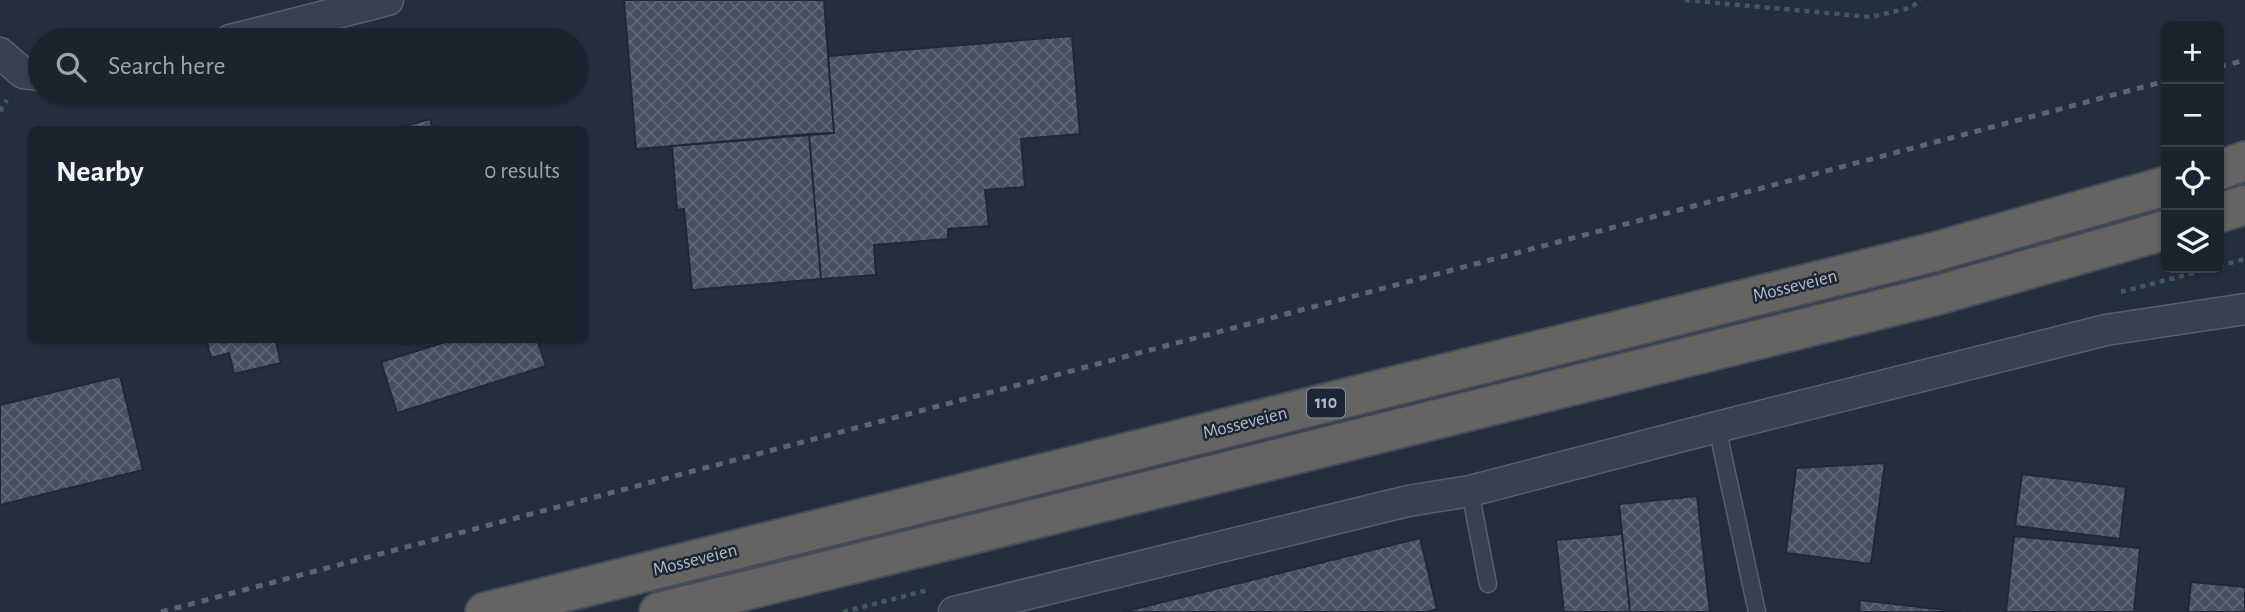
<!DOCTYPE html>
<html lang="en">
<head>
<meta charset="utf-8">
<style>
	:root { --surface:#1b232e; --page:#242b36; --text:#f1f3f6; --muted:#a0a4aa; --line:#39404a }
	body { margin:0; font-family:"Alegreya Sans",sans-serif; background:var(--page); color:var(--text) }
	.controls { position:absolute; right:21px; top:21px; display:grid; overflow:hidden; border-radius:10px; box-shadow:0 2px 5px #0004 }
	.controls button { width:63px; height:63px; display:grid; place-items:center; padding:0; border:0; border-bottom:2px solid var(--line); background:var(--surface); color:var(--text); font:35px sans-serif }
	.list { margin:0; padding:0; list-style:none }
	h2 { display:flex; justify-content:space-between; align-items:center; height:91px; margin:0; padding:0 28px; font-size:30px }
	h2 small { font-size:23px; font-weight:400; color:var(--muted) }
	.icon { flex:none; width:38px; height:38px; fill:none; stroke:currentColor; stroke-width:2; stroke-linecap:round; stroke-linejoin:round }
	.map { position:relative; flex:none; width:2245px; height:612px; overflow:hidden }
	.search { position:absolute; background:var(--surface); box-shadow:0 2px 5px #0004; left:28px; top:28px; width:560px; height:77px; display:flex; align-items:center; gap:18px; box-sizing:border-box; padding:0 24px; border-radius:38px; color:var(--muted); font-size:26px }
	.panel { position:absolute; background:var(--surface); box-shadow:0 2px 5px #0004; left:28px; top:126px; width:560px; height:217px; border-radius:10px }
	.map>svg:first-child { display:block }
</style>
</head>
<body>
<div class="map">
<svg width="2245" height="612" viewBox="0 0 2245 612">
	<defs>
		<pattern id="building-cross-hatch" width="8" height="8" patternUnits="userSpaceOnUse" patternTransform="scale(1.75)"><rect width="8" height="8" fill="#455162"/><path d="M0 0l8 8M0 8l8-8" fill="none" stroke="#5d6877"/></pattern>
	</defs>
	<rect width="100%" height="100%" fill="#242f3e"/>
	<path fill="url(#building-cross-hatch)" stroke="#1f2835" stroke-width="2" d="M 624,0 L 824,0 L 834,133 L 636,149 Z
		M 1072,36 L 1080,134 L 1021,139 L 1025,187 L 985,190 L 989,226 L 948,229 L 948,239 L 874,245 L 876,275 L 821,279 L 809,134 L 834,133 L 828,56 Z
		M 430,119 L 433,130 L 390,130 Z
		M 809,134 L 821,279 L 692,290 L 684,209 L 677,210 L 672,146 Z
		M 206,340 L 281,340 L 276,342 L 281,363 L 234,374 L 229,353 L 211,358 Z
		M 400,340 L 424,340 L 401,345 Z
		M 452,340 L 537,340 L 546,366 L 397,413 L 381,362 Z
		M 120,376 L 143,470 L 0,505 L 0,405 Z
		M 1885,463 L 1871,564 L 1786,553 L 1796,468 Z
		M 2022,474 L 2126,487 L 2120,539 L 2015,526 Z
		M 1697,496 L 1710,612 L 1630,612 L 1619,504 Z
		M 1622,534 L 1630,612 L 1564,612 L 1556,540 Z
		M 2014,536 L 2140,548 L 2134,612 L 2006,612 Z
		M 1420,538 L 1437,609 L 1427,612 L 1123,612 Z
		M 2191,582 L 2245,587 L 2245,612 L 2188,612 Z
		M 1860,600 L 1962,612 L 1859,612 Z"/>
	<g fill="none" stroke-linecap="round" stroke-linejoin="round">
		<defs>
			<path id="service" d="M 1717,427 L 1757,612
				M 1470,491 L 1488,584"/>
			<path id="minor" d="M 230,40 L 388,0
				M 0,53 L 23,73 L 40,75
				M 954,612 L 1408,501 L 1470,491 L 1717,427 L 2106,330 L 2245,309"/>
			<path id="trunk" d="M 2219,170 L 2245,161
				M 2219,213 L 2245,205
				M 485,612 L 1934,252 L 2166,186
				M 659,612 L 1938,295 L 2166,230"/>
		</defs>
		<use href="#service" stroke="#565f6c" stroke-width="19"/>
		<use href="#minor" stroke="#565f6c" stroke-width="33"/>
		<use href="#trunk" stroke="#434c59" stroke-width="42"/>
		<path stroke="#44595c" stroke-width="4.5" stroke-dasharray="5 5" stroke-linecap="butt" d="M 1685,0 L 1871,17 L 1910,8 L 1921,0
			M 0,111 L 7,100
			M 2219,266 L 2245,259
			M 2121,292 L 2212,268
			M 843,612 L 928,590"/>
		<use href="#service" stroke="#38414e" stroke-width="16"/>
		<use href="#minor" stroke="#38414e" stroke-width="30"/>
		<use href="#trunk" stroke="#656462" stroke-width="38"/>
		<path stroke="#5a6575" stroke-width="5" stroke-dasharray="7 7" stroke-linecap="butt" d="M 2219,67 L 2245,60
			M 161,612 L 2166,81"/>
	</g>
	<g text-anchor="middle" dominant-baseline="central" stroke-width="5" stroke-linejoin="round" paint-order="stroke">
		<rect fill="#1d2633" stroke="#878f9c" stroke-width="2" x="1307" y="388.5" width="38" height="29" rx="5"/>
		<g font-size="18" font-weight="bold" fill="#b4bcc9">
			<text x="1326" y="403">110</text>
		</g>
		<g font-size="19" fill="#b4bcc9" stroke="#1d2633">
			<text transform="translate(1795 286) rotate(-14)">Mosseveien</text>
			<text transform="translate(1245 423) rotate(-14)">Mosseveien</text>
			<text transform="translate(695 560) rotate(-14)">Mosseveien</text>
		</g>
	</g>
</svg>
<div class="controls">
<button>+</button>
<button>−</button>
<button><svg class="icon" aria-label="locate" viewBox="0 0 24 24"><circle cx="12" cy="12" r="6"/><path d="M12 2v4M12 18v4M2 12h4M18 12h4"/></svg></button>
<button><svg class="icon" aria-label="layers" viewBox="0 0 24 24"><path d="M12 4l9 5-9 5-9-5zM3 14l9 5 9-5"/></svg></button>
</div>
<div class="search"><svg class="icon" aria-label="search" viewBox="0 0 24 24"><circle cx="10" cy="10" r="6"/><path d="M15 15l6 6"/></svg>Search here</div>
<section class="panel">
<h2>Nearby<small>0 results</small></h2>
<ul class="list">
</ul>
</section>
</div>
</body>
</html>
